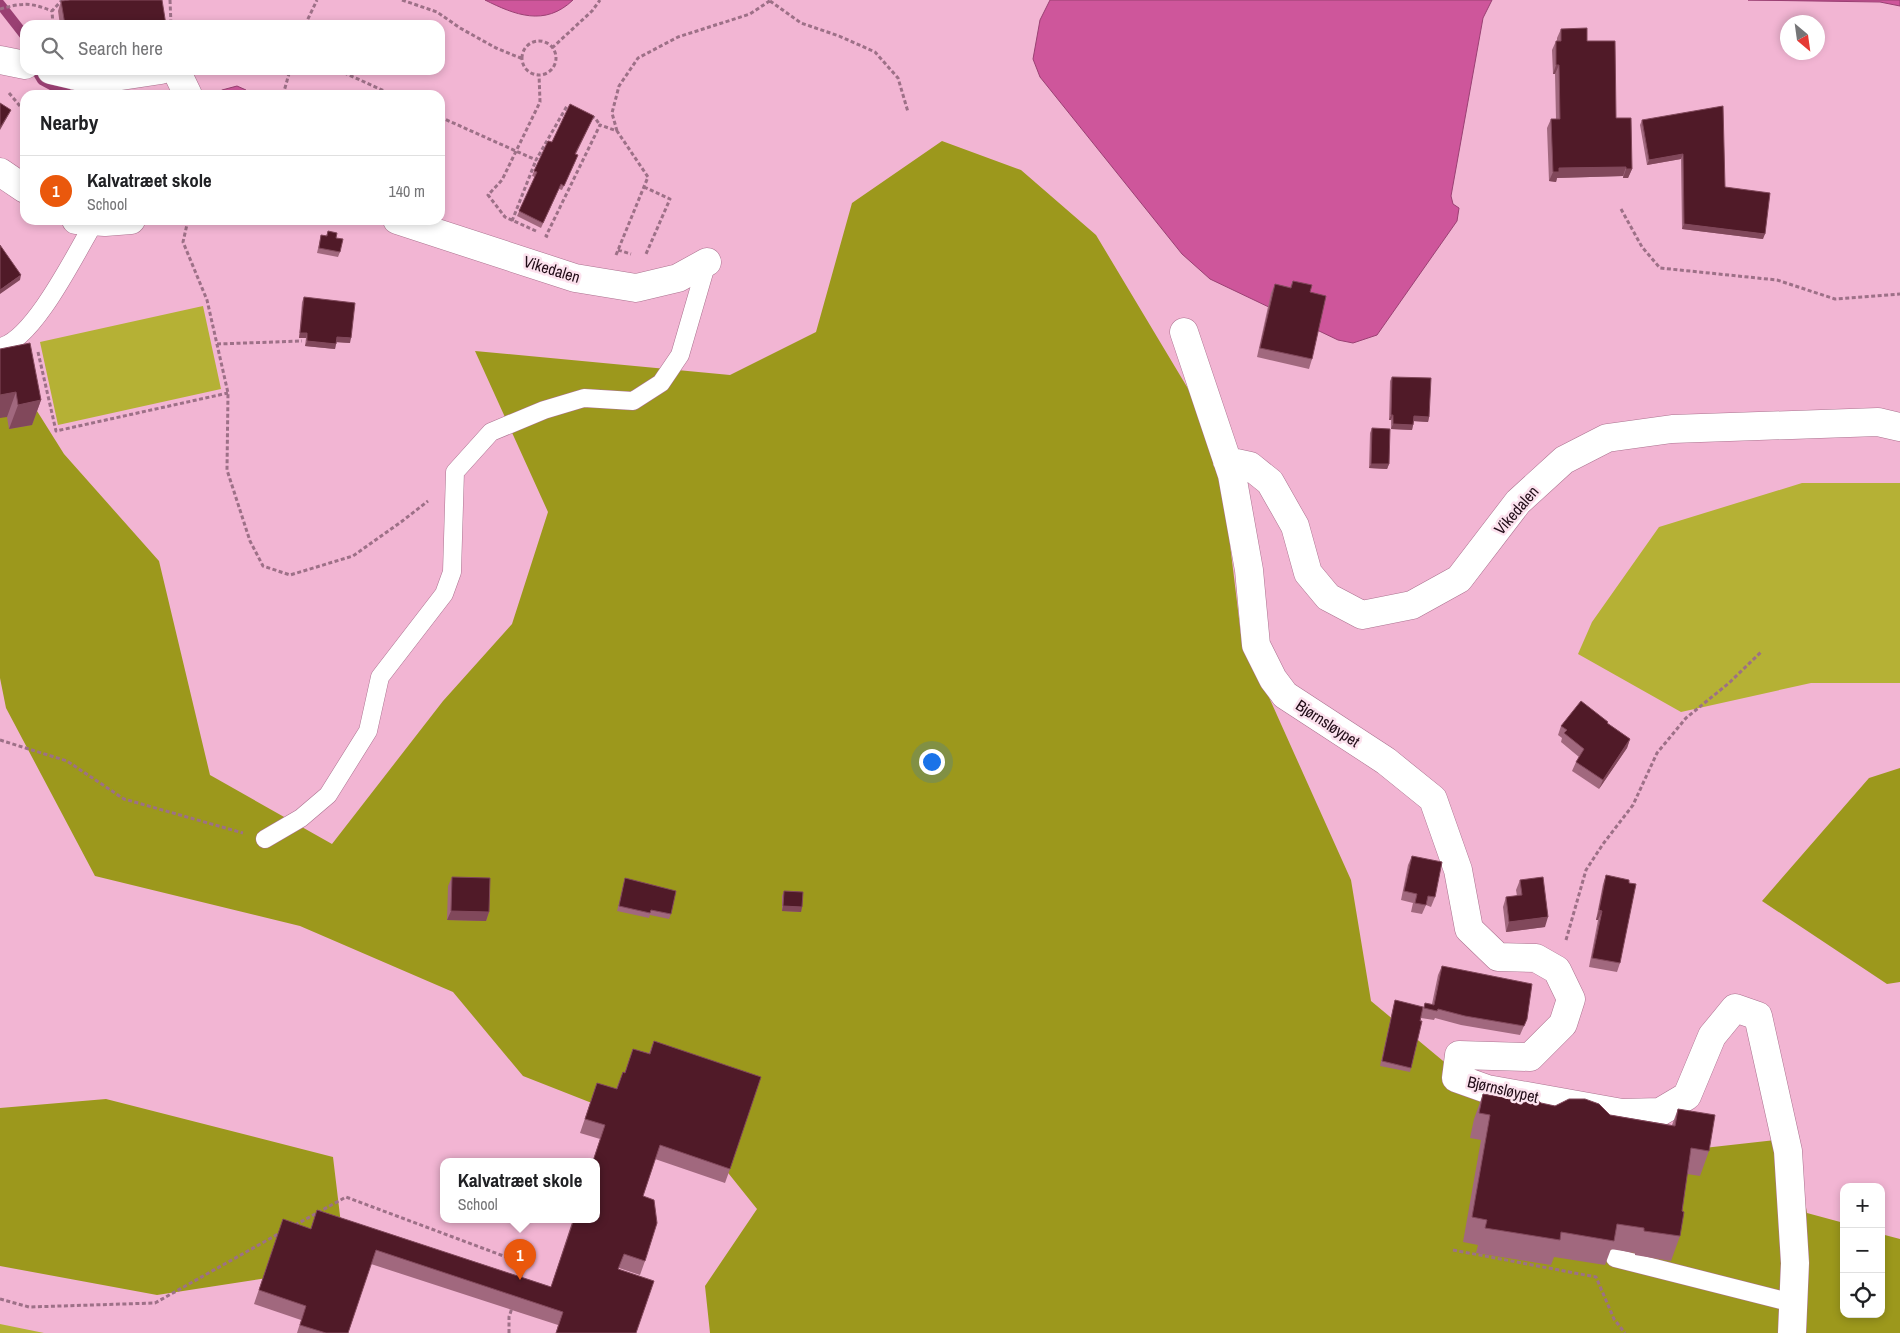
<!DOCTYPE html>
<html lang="en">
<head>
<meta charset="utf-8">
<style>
	:root { --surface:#fff; --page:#f6f6f6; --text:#202124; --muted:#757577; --line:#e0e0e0; --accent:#ea580c }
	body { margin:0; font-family:"Archivo Narrow",sans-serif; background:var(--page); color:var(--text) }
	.controls { position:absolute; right:15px; bottom:15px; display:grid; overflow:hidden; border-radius:10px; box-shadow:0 2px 8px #0003 }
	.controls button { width:45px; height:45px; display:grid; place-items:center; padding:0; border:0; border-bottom:1px solid var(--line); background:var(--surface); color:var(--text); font:25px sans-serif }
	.compass { position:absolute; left:1780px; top:15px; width:45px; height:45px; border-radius:50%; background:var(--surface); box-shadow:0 2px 8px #0003; rotate:151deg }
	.you { position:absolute; left:931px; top:761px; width:18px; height:18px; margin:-12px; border:4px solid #fff; border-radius:50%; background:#1a73e8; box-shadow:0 0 0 8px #1a73e833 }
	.badge { display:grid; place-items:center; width:32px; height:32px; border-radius:50%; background:var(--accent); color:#fff; font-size:16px; font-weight:700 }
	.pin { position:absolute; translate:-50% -41px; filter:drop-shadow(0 1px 2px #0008) }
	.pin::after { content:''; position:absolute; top:26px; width:18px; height:15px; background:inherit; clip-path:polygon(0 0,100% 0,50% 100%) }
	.popup { position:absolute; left:440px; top:1158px; width:160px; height:65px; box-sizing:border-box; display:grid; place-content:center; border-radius:10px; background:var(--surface); filter:drop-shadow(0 1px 4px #0005); font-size:16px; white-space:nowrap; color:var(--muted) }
	.popup b { font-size:19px; color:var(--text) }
	.popup::after { content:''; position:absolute; left:50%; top:100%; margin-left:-10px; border:10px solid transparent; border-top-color:var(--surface) }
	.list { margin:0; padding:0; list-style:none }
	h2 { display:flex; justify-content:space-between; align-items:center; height:65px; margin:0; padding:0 20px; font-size:21px }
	h2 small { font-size:16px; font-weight:400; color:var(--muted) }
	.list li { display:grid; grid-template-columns:32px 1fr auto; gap:15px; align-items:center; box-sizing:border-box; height:70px; padding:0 20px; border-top:1px solid var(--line) }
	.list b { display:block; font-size:19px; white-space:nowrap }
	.list p { margin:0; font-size:16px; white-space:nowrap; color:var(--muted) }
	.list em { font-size:16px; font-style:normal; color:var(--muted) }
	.icon { flex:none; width:28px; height:28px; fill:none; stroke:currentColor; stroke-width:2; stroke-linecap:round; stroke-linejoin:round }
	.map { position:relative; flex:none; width:1900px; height:1333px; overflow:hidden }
	.search { position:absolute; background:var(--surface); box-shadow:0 2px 8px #0003; left:20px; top:20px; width:425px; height:55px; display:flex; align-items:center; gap:12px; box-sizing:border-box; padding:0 18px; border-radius:15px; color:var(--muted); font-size:19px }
	.panel { position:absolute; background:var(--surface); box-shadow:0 2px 8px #0003; left:20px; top:90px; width:425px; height:135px; border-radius:15px }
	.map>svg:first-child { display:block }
</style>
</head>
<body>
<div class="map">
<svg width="1900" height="1333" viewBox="0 0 1900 1333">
	<rect width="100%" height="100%" fill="#f2b5d3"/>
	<path fill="#b5b135" d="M 203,306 L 221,389 L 58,425 L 40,342 Z
		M 1802,483 L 1900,483 L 1900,683 L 1811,683 L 1681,712 L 1578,654 L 1592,622 L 1659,527 Z
		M 0,1324 L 44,1333 L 0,1333 Z"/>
	<path fill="#9c981c" d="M 942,141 L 1021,170 L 1096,235 L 1217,437 L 1241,635 L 1351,880 L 1371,1001 L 1490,1100 L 1677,1151 L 1793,1138 L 1807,1213 L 1844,1223 L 1844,1314 L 1881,1314 L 1881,1234 L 1900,1239 L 1900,1333 L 710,1333 L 705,1286 L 757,1209 L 709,1149 L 523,1076 L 453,992 L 300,926 L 95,876 L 6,708 L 0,678 L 0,352 L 64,454 L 159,561 L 210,775 L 332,844 L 443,701 L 512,624 L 548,512 L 475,351 L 730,375 L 816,332 L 852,203 Z
		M 1900,768 L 1900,982 L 1887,984 L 1762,901 L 1869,778 Z
		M 106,1099 L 333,1157 L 346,1266 L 157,1295 L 0,1266 L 0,1108 Z"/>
	<path fill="#ce569b" stroke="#9a4073" d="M 485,0 L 573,0 C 545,27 515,15 485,0 Z
		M 1050,0 L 1492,0 L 1483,18 L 1451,196 L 1453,204 L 1459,208 L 1457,221 L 1377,335 L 1353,343 L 1338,340 L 1210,279 L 1182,254 L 1040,77 L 1033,59 L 1040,20 Z
		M 1748,0 L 1900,0 L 1900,6 L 1880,2 Z
		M 237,86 L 246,90 L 249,95 L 215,95 L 222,90 Z"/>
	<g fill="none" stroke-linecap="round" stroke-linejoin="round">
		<path stroke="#9a4073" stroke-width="10" d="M 0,4 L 25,36
			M 36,70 L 42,80 L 70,95"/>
		<defs>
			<path id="service" d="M 0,347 C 34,340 77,251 95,221
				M 265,839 L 301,818 L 328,795 L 368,731 L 380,677 L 444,594 L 452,572 L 455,472 L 491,432 L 544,410 L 584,398 L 633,401 L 661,383 L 680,355 L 707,262
				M 1615,1258 L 1793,1303"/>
			<path id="minor" d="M 0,60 L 25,65
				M 51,70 L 81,77 L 108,78 L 161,70
				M 176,70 L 188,95
				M 0,172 L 25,189
				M 76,220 L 105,222 L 131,220
				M 397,220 L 575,278 L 636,288 L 678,278 L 707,262
				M 1184,332 L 1232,475 L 1249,570 L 1256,645 L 1273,679 L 1285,695 L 1386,761 L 1433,799 L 1458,870 L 1469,929 L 1498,957 L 1536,958 L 1557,970 L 1571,999 L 1563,1024 L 1530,1057 L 1459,1055 L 1456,1078 L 1487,1089 L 1622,1113 L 1660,1112 L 1687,1096 L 1712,1036 L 1735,1008 L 1758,1016 L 1788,1151 L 1795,1263 L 1792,1333
				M 1227,461 L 1250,466 L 1270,482 L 1295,526 L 1308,573 L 1328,597 L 1362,615 L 1412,605 L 1459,579 L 1518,502 L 1564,460 L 1607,438 L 1672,429 L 1878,422 L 1900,427"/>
		</defs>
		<use href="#service" stroke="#ab728f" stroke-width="19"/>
		<use href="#minor" stroke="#ab728f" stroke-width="29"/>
		<path stroke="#9d7087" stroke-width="3" stroke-dasharray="4 2.5" stroke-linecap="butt" d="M 170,0 L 171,25
			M 402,0 L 437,12 L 460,28 L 496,48 L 523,59
			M 770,1 L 801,23 L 839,36 L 875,52 L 898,78 L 908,112
			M 0,9 C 22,3 30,2 52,11
			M 53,25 L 52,11 L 62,0
			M 305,25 L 317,0
			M522 58a17 17 0 1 1 34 0a17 17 0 1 1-34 0Z
			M 552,48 L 592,11 L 600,0
			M 338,70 L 393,95
			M 9,93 L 25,112
			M 283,95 L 290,70
			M 591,116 L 595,118 L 600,125
			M 440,117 L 536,160 L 567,106 L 572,108
			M 617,131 L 612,113 L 619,86 L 638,58 L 678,37 L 750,14 L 771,0
			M 644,187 L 670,199 L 646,254
			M 1621,209 L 1642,247 L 1660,268 L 1777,280 L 1835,299 L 1900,294
			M 188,220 L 183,242 L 207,300 L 228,393 L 227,470 L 250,541 L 263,566 L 290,575 L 353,556 L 401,522 L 428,501
			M 512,221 L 536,160
			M 536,231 L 505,217 L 488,195 L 502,180 L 540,102 L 539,74
			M 548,237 L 546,236 L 600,125 L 617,131 L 648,177 L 616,255
			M 618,250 L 631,254
			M 217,344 L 302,341
			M 38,352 L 56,431 L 228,393
			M 0,740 L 67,761 L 124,799 L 243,833
			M 1566,940 L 1586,870 L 1603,844 L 1633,805 L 1657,753 L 1686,718 L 1729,683 L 1761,652
			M 295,1225 L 346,1197 L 525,1264 L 520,1280
			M 1453,1250 L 1596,1277 L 1614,1319 L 1625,1333
			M 0,1299 L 29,1307 L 155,1303 L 280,1233
			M 509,1333 L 509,1317 L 512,1308"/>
		<use href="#service" stroke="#fff" stroke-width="18"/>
		<use href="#minor" stroke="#fff" stroke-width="28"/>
	</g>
	<path fill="#a1687e" d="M 61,1 L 166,25 L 60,25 L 58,11 Z
		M 1561,29 L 1587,41 L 1616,118 L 1632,169 L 1628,178 L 1623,178 L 1623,176 L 1557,178 L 1556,182 L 1549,181 L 1547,128 L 1551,119 L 1556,119 L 1555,74 L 1553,74 L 1552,50 L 1556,41 L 1557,41 L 1557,38 Z
		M 594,116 L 576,154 L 576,160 L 562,190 L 559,189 L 541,228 L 517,216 L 535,177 L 532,176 L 534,171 L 552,142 Z
		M 1642,120 L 1725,187 L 1763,239 L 1682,229 L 1681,159 L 1647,165 L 1640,125 Z
		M 328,231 L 340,252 L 338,257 L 317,253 L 321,235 L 326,236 Z
		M 1293,281 L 1310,292 L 1312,359 L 1309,369 L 1257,357 L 1271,293 L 1275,284 L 1290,287 Z
		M 304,297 L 350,343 L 336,342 L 335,349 L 305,346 L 306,338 L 299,338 L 302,302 Z
		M 0,349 L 41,400 L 32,425 L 9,429 L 7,417 Z
		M 1392,377 L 1429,417 L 1428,422 L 1414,421 L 1413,425 L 1412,430 L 1391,429 L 1391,420 L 1389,420 L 1390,381 Z
		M 1372,428 L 1389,464 L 1387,469 L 1369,468 L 1370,433 Z
		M 1607,723 L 1630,739 L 1627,748 L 1599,789 L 1572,771 L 1576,762 L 1579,757 L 1561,742 L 1562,738 L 1558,735 L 1561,726 Z
		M 1412,856 L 1435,897 L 1431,907 L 1426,905 L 1422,914 L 1411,912 L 1413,903 L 1401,900 L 1408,865 Z
		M 1606,875 L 1620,963 L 1617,972 L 1589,967 L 1598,920 L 1596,920 L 1603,884 Z
		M 452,877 L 489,912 L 486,921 L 447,920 L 448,886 Z
		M 625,878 L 671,914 L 669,919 L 650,915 L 649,918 L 617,911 Z
		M 1520,880 L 1545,927 L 1506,932 L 1503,907 L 1506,897 L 1517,896 L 1516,890 Z
		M 784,891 L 802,907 L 801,912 L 782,911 L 782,896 Z
		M 1442,966 L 1527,1019 L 1520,1035 L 1461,1025 L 1435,1018 L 1434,1020 L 1421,1018 L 1411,1068 L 1410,1072 L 1380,1066 L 1395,1000 L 1423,1008 L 1425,1003 L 1432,1004 L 1438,975 Z
		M 654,1041 L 730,1169 L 725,1183 L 655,1159 L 643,1196 L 645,1261 L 640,1275 L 619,1268 L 618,1269 L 636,1333 L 556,1333 L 558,1325 L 371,1264 L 348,1333 L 297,1333 L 301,1320 L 254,1304 L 278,1233 L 311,1228 L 317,1210 L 551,1287 L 573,1219 L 596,1219 L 596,1161 L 593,1161 L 600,1139 L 580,1133 L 597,1083 L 616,1089 L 623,1072 L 625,1072 L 633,1049 L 649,1053 Z
		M 1483,1094 L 1672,1125 L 1678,1109 L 1709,1151 L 1700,1176 L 1687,1174 L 1682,1211 L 1680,1236 L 1671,1261 L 1635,1255 L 1635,1253 L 1611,1249 L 1605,1265 L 1554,1257 L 1551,1265 L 1476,1253 L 1478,1245 L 1463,1242 L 1481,1140 L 1470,1138 L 1474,1119 Z"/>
	<path fill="#81485b" d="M 1556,65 L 1559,65 L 1555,74 L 1553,74 Z
		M 11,110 L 9,114 L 0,130 L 0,128 Z
		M 1683,154 L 1681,159 L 1647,165 L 1649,160 Z
		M 1626,167 L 1623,176 L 1557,178 L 1556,182 L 1549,181 L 1553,172 L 1559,168 Z
		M 1626,169 L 1632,169 L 1628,178 L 1623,178 Z
		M 1684,224 L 1765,234 L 1763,239 L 1682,229 Z
		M 21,275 L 20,280 L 0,294 L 0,290 Z
		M 300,333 L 307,333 L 306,338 L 299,338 Z
		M 337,337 L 351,338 L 350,343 L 335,342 Z
		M 307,341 L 336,344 L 335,349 L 305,346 Z
		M 16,392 L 7,417 L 0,418 L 0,395 Z
		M 41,400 L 32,425 L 9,429 L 18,405 Z
		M 1391,415 L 1393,415 L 1391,420 L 1389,420 Z
		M 1414,416 L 1429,417 L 1428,422 L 1412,421 Z
		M 1393,424 L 1413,425 L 1412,430 L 1391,429 Z
		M 1371,464 L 1389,464 L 1387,469 L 1369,468 Z
		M 1630,739 L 1627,748 L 1599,789 L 1603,780 Z
		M 783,906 L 802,907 L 801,912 L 782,911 Z
		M 1599,910 L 1602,911 L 1598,920 L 1596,920 Z
		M 451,911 L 489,912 L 486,921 L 447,920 Z
		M 1548,917 L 1545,927 L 1506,932 L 1509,922 Z"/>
	<path fill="#501a28" stroke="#81485b" d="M 70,0 L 162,0 L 166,25 L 65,25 L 61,1 Z
		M 1587,28 L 1587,41 L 1615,41 L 1616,118 L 1631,118 L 1632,169 L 1626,169 L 1626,167 L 1559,168 L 1559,172 L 1553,172 L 1551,119 L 1560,119 L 1559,65 L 1556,65 L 1556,41 L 1561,41 L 1561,29 Z
		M 0,103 L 11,110 L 0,128 Z
		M 570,104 L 594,116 L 575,154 L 578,155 L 564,186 L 561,184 L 543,223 L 519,211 L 537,172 L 534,171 L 548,141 L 552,142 Z
		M 1723,106 L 1725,187 L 1770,193 L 1765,234 L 1684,224 L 1683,154 L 1649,160 L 1642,120 Z
		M 328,231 L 337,233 L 336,238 L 343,239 L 340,252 L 319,248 L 321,235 L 327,236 Z
		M 0,245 L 21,275 L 0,290 Z
		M 1293,281 L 1312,285 L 1310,292 L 1326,296 L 1312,359 L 1260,348 L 1275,284 L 1291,288 Z
		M 304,297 L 355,303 L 351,338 L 337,337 L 336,344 L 307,341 L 307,333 L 300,333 Z
		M 30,343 L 41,400 L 18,405 L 16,392 L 0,395 L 0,349 Z
		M 1392,377 L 1431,378 L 1429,417 L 1414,416 L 1413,425 L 1393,424 L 1393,415 L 1391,415 Z
		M 1372,428 L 1390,429 L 1389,464 L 1371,464 Z
		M 1581,701 L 1608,722 L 1607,723 L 1630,739 L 1603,780 L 1576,762 L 1584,749 L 1564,733 L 1567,730 L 1561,726 Z
		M 1412,856 L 1442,862 L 1435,897 L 1428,896 L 1426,905 L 1415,903 L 1417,894 L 1404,891 Z
		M 1606,875 L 1629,880 L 1629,883 L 1636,884 L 1620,963 L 1592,958 L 1602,911 L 1599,910 Z
		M 452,877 L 490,878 L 489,912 L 451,911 Z
		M 1543,877 L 1548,917 L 1509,922 L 1506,897 L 1522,895 L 1520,880 Z
		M 625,878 L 676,891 L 671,914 L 651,910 L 650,913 L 619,906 Z
		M 784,891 L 803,892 L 802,907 L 783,906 Z
		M 1442,966 L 1532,984 L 1527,1019 L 1524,1026 L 1465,1016 L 1438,1009 L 1437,1011 L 1424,1008 L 1425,1003 L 1434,1005 Z
		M 1395,1000 L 1423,1007 L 1420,1021 L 1422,1021 L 1411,1068 L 1382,1061 Z
		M 654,1041 L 761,1077 L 730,1169 L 660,1145 L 643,1196 L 654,1200 L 657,1223 L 645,1261 L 624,1254 L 618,1269 L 654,1281 L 636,1333 L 556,1333 L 563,1312 L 376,1250 L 348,1333 L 326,1333 L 300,1325 L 306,1306 L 259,1290 L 283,1219 L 311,1229 L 317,1210 L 551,1287 L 574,1219 L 596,1219 L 596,1161 L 593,1161 L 605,1125 L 585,1119 L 597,1083 L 617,1089 L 623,1072 L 625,1073 L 633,1049 L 650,1054 Z
		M 1483,1094 L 1515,1099 L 1525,1096 L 1535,1098 L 1541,1103 L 1555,1106 L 1569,1099 L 1585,1099 L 1599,1104 L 1610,1115 L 1668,1125 L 1675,1126 L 1678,1109 L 1715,1115 L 1709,1151 L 1691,1148 L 1682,1211 L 1684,1212 L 1680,1236 L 1644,1231 L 1644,1228 L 1617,1224 L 1614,1241 L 1561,1232 L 1560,1240 L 1485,1228 L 1487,1220 L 1472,1217 L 1490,1115 L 1479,1113 Z"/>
	<g text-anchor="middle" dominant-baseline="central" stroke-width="5" stroke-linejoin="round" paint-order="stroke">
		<g font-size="16" fill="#210c17" stroke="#fce2ee">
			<text transform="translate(552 269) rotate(17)">Vikedalen</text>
			<text transform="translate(1516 510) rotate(-49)">Vikedalen</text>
			<text transform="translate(1328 723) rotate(33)">Bjørnsløypet</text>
			<text transform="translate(1503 1089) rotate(13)">Bjørnsløypet</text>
		</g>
	</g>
</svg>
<div class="controls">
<button>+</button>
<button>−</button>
<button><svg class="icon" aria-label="locate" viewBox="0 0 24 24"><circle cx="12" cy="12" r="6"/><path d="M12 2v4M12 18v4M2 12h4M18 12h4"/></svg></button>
</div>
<svg class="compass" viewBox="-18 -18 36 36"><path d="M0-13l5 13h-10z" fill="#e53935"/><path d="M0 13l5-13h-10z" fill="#757577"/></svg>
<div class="you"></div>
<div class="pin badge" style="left:520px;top:1280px">1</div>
<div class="popup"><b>Kalvatræet skole</b>School</div>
<div class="search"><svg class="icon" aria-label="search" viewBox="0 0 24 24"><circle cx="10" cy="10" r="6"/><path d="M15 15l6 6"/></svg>Search here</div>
<section class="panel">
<h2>Nearby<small></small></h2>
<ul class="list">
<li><span class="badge">1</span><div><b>Kalvatræet skole</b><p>School</p></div><em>140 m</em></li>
</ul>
</section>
</div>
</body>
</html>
